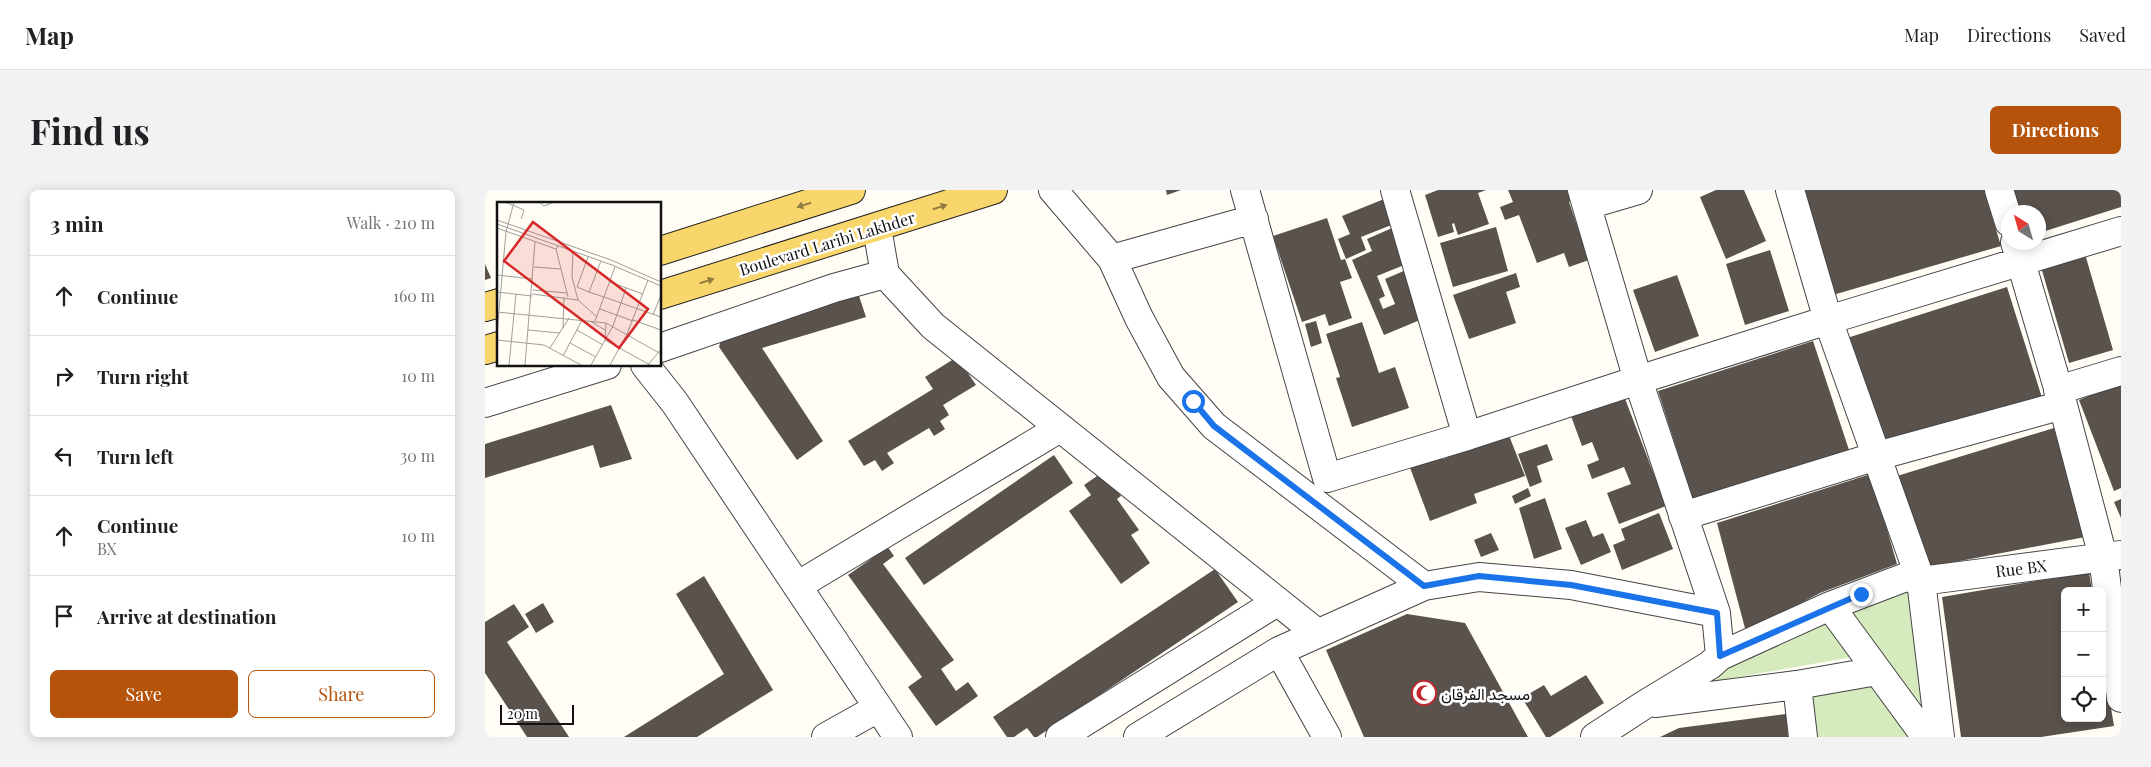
<!DOCTYPE html>
<html lang="en">
<head>
<meta charset="utf-8">
<style>
	:root { --surface:#fff; --page:#f2f2f2; --text:#202124; --muted:#757577; --line:#e0e0e0; --accent:#b45309 }
	body { margin:0; font-family:"Playfair Display",Vazirmatn,serif; background:var(--page); color:var(--text) }
	.controls { position:absolute; right:15px; bottom:15px; display:grid; overflow:hidden; border-radius:8px; box-shadow:0 2px 12px #0003 }
	.controls button { width:45px; height:45px; display:grid; place-items:center; padding:0; border:0; border-bottom:1px solid var(--line); background:var(--surface); color:var(--text); font:25px sans-serif }
	.compass { position:absolute; left:1516px; top:15px; width:45px; height:45px; border-radius:50%; background:var(--surface); box-shadow:0 2px 12px #0003; rotate:323deg }
	.scale { position:absolute; left:15px; bottom:12px; width:74px; box-sizing:border-box; padding-left:5px; border:2px solid #111; border-top:0; font-size:14px; line-height:18px; white-space:nowrap; color:#111; -webkit-text-stroke:4px #fff; paint-order:stroke }
	.stop { position:absolute; width:15px; height:15px; margin:-11px; border:4px solid #1a73e8; border-radius:50%; background:#fff }
	.stop.end { background:#1a73e8; border-color:#fff; box-shadow:0 1px 5px #0008 }
	.list { margin:0; padding:0; list-style:none }
	h2 { display:flex; justify-content:space-between; align-items:center; height:65px; margin:0; padding:0 20px; font-size:21px }
	h2 small { font-size:16px; font-weight:400; color:var(--muted) }
	.list li { display:grid; grid-template-columns:32px 1fr auto; gap:15px; align-items:center; box-sizing:border-box; height:80px; padding:0 20px; border-top:1px solid var(--line) }
	.list b { display:block; font-size:19px; white-space:nowrap }
	.list p { margin:0; font-size:16px; white-space:nowrap; color:var(--muted) }
	.list em { font-size:16px; font-style:normal; color:var(--muted) }
	.actions { display:flex; gap:10px; padding:15px 20px }
	.actions a { flex:1; padding:11px 0; border:1px solid var(--accent); border-radius:8px; text-align:center; font-size:18px; color:var(--accent) }
	.actions .main { background:var(--accent); color:#fff }
	.icon { flex:none; width:28px; height:28px; fill:none; stroke:currentColor; stroke-width:2; stroke-linecap:round; stroke-linejoin:round }
	.map { position:relative; flex:none; width:1636px; height:547px; overflow:hidden; border-radius:8px }
	header { display:flex; align-items:center; gap:30px; box-sizing:border-box; height:70px; padding:0 25px; background:var(--surface); border-bottom:1px solid var(--line) }
	header strong { font-size:24px }
	nav { display:flex; gap:28px; margin-inline-start:auto; font-size:18px }
	.intro { display:flex; align-items:center; justify-content:space-between; box-sizing:border-box; height:120px; padding:0 30px }
	h1 { margin:0; font-size:35px }
	.button { padding:12px 22px; border-radius:8px; background:var(--accent); color:#fff; font-size:18px; font-weight:700 }
	main { display:flex; gap:30px; padding:0 30px }
	aside { flex:1; background:var(--surface); border-radius:8px; box-shadow:0 2px 12px #0003 }
	.map>svg:first-child { display:block }
</style>
</head>
<body>
<header>
<strong>Map</strong>
<nav><a>Map</a><a>Directions</a><a>Saved</a></nav>
</header>
<div class="intro"><h1>Find us</h1><a class="button">Directions</a></div>
<main>
<aside>
<h2>3 min<small>Walk · 210 m</small></h2>
<ul class="list">
<li><svg class="icon" aria-label="ahead" viewBox="0 0 24 24"><path d="M12 20V5M6 11l6-6 6 6"/></svg><div><b>Continue</b></div><em>160 m</em></li>
<li><svg class="icon" aria-label="right" viewBox="0 0 24 24"><path d="M7 20v-9h11M14 6l5 5-5 5"/></svg><div><b>Turn right</b></div><em>10 m</em></li>
<li><svg class="icon" aria-label="left" viewBox="0 0 24 24"><path d="M17 20v-9H6M10 6l-5 5 5 5"/></svg><div><b>Turn left</b></div><em>30 m</em></li>
<li><svg class="icon" aria-label="ahead" viewBox="0 0 24 24"><path d="M12 20V5M6 11l6-6 6 6"/></svg><div><b>Continue</b><p>BX</p></div><em>10 m</em></li>
<li><svg class="icon" aria-label="arrive" viewBox="0 0 24 24"><path d="M6 21V4h12l-3 4 3 4H6"/></svg><div><b>Arrive at destination</b></div></li>
</ul>
<div class="actions"><a class="main">Save</a><a>Share</a></div>
</aside>
<div class="map">
<svg width="1636" height="547" viewBox="0 0 1636 547">
	<rect width="100%" height="100%" fill="#fffdf5"/>
	<path fill="#d5ebbd" d="M 1427,395 L 1440,530 L 1364,421 Z
		M 1341,420 L 1367,467 L 1225,492 L 1222,486 Z
		M 1385,488 L 1429,547 L 1329,547 L 1321,513 L 1329,500 Z"/>
	<path fill="#5a524d" d="M 681,0 L 696,0 L 682,5 Z
		M 953,0 L 1001,0 L 993,3 L 1004,34 L 973,45 L 969,33 L 967,34 L 969,42 L 953,47 L 940,5 Z
		M 1023,0 L 1082,0 L 1086,11 L 1084,12 L 1104,70 L 1084,77 L 1079,63 L 1052,73 L 1034,25 L 1020,30 L 1015,17 L 1028,12 Z
		M 1231,0 L 1259,0 L 1281,51 L 1241,69 L 1215,7 Z
		M 1307,0 L 1499,0 L 1516,56 L 1341,107 Z
		M 1526,0 L 1636,0 L 1636,17 L 1554,43 L 1554,22 L 1532,22 Z
		M 904,7 L 914,32 L 876,47 L 881,60 L 861,69 L 853,49 L 865,44 L 857,26 Z
		M 842,28 L 856,70 L 860,69 L 867,88 L 855,92 L 867,128 L 844,136 L 840,124 L 817,132 L 788,46 Z
		M 914,35 L 929,71 L 892,86 L 900,106 L 894,109 L 898,119 L 910,114 L 900,89 L 928,77 L 947,125 L 899,145 L 867,70 L 887,61 L 882,49 Z
		M 1011,37 L 1023,81 L 968,97 L 955,53 Z
		M 1285,60 L 1304,121 L 1260,135 L 1241,74 Z
		M 1600,64 L 1628,160 L 1584,173 L 1556,77 Z
		M 0,74 L 6,88 L 0,90 Z
		M 1031,83 L 1035,97 L 1021,102 L 1031,133 L 984,149 L 968,105 Z
		M 1192,85 L 1214,146 L 1170,162 L 1148,100 Z
		M 371,97 L 381,127 L 277,158 L 338,251 L 312,270 L 234,157 L 240,136 Z
		M 1522,97 L 1559,214 L 1396,266 L 1362,148 Z
		M 831,131 L 837,153 L 826,157 L 820,134 Z
		M 877,132 L 894,183 L 910,177 L 924,218 L 867,237 L 851,188 L 855,187 L 841,144 Z
		M 1328,151 L 1365,263 L 1211,320 L 1173,201 Z
		M 472,167 L 491,195 L 458,215 L 464,225 L 455,231 L 460,239 L 449,246 L 444,238 L 402,263 L 409,273 L 397,281 L 390,270 L 379,276 L 363,251 L 448,199 L 440,187 Z
		M 1636,193 L 1636,298 L 1629,301 L 1594,210 Z
		M 1139,206 L 1181,316 L 1134,334 L 1122,303 L 1146,294 L 1139,277 L 1107,289 L 1102,275 L 1114,270 L 1107,252 L 1097,256 L 1086,226 Z
		M 126,215 L 147,269 L 115,278 L 108,255 L 0,288 L 0,254 Z
		M 1569,238 L 1600,347 L 1444,377 L 1412,286 Z
		M 1023,243 L 1040,286 L 989,304 L 992,313 L 945,331 L 924,275 L 955,263 L 958,269 Z
		M 1062,254 L 1068,270 L 1052,276 L 1057,292 L 1045,297 L 1033,264 Z
		M 569,265 L 588,293 L 439,395 L 420,368 Z
		M 618,282 L 636,306 L 632,309 L 654,340 L 646,345 L 665,373 L 636,394 L 584,321 L 606,305 L 599,295 Z
		M 1386,284 L 1412,374 L 1335,403 L 1261,442 L 1232,333 Z
		M 1043,298 L 1046,306 L 1030,314 L 1027,306 Z
		M 1060,308 L 1077,359 L 1049,369 L 1034,318 Z
		M 1636,309 L 1636,328 L 1629,312 Z
		M 1174,323 L 1188,359 L 1137,380 L 1128,355 L 1140,350 L 1136,339 Z
		M 1101,330 L 1108,347 L 1118,343 L 1126,362 L 1096,375 L 1080,338 Z
		M 1006,343 L 1014,360 L 996,367 L 989,350 Z
		M 395,346 L 409,366 L 398,374 L 469,470 L 456,479 L 471,501 L 483,492 L 493,506 L 451,536 L 423,497 L 437,487 L 363,385 L 386,369 L 378,358 Z
		M 730,379 L 753,412 L 552,547 L 549,547 L 542,538 L 529,547 L 522,547 L 508,527 Z
		M 1604,382 L 1607,401 L 1580,401 L 1580,528 L 1617,528 L 1618,470 L 1629,536 L 1556,547 L 1476,547 L 1457,407 Z
		M 219,386 L 288,500 L 212,547 L 139,547 L 239,484 L 191,404 Z
		M 58,413 L 69,432 L 51,443 L 40,424 Z
		M 29,414 L 44,437 L 22,452 L 84,547 L 42,547 L 0,483 L 0,432 Z
		M 922,424 L 980,433 L 1043,547 L 879,547 L 841,460 Z
		M 1101,485 L 1119,513 L 1065,547 L 1061,547 L 1037,508 L 1059,495 L 1066,506 Z
		M 1301,524 L 1303,547 L 1175,547 L 1194,538 Z"/>
	<g fill="none" stroke-linecap="round" stroke-linejoin="round">
		<defs>
			<path id="minor" d="M 568,0 L 627,69 L 654,128 L 686,187 L 729,236 L 939,396
				M 760,0 L 842,288 L 982,246
				M 910,0 L 982,246 L 1153,190 L 1231,423 L 1235,466
				M 1097,0 L 1153,190 L 1343,130 L 1305,0
				M 1514,0 L 1524,32
				M 1102,15 L 1153,0
				M 1530,52 L 1578,215 L 1618,367 L 1636,508
				M 627,69 L 769,29
				M 400,84 L 448,136 L 832,443
				M 175,158 L 349,98 L 400,84 L 392,38
				M 160,175 L 190,213 L 413,547
				M 1573,200 L 1636,181
				M 0,213 L 122,175
				M 1198,326 L 1392,266 L 1578,215
				M 312,396 L 575,238
				M 1345,416 L 1441,547
				M 794,461 L 842,547
				M 1312,495 L 1318,547
				M 1170,513 L 1312,495 L 1392,481
				M 341,547 L 393,518
				M 575,547 L 792,412
				M 653,547 L 794,461 L 939,396 L 994,387 L 1086,395 L 1231,423
				M 1110,547 L 1159,515 L 1225,475 L 1235,466 L 1345,416 L 1421,387 L 1436,391 L 1636,365
				M 1455,547 L 1436,391 L 1343,130 L 1636,41"/>
			<path id="major" d="M 175,61 L 366,0
				M 175,105 L 508,0
				M 0,117 L 14,113
				M 0,160 L 14,156"/>
		</defs>
		<use href="#minor" stroke="#444" stroke-width="30"/>
		<use href="#major" stroke="#222" stroke-width="30"/>
		<use href="#minor" stroke="#fff" stroke-width="28"/>
		<use href="#major" stroke="#f9d66b" stroke-width="28"/>
	</g>
	<defs><path id="oneway-solid" d="M-6-.8H1V-3.2L6.5 0L1 3.2V.8H-6Z" transform="scale(1.25)"/></defs>
	<g fill="#917d42">
		<use href="#oneway-solid" transform="translate(319 15) rotate(162)"/>
		<use href="#oneway-solid" transform="translate(455 17) rotate(-18)"/>
		<use href="#oneway-solid" transform="translate(222 91) rotate(-17)"/>
	</g>
	<g fill="none" stroke-linecap="round" stroke-linejoin="round">
		<path stroke="#1a73e8" stroke-width="6" d="M 708,211 L 729,236 L 939,396 L 994,386 L 1086,395 L 1232,423 L 1235,466 L 1376,404"/>
	</g>
	<defs>
		<symbol id="mosque-ring" viewBox="-11 -11 22 22"><circle r="9.5" fill="#fff" stroke="#c4262e" stroke-width="1.5"/><path d="M3.5-4.9A6 6 0 1 0 3.5 4.9A5 5 0 1 1 3.5-4.9Z" fill="#c4262e"/></symbol>
	</defs>
	<g fill-rule="evenodd">
		<use href="#mosque-ring" x="925" y="489" width="28" height="28"/>
	</g>
	<g text-anchor="middle" dominant-baseline="central" stroke-width="5" stroke-linejoin="round" paint-order="stroke">
		<g font-size="16" fill="#111" stroke="#fff">
			<text transform="translate(342 53) rotate(-17)">Boulevard Laribi Lakhder</text>
			<text transform="translate(1536 378) rotate(-7)">Rue BX</text>
		</g>
		<g font-size="16" fill="#111" stroke="#fff" text-anchor="start">
			<text x="956" y="503">مسجد الفرقان</text>
		</g>
	</g>
	<g transform="translate(12 12)">
		<rect width="164" height="164" fill="#fffdf5"/>
		<path fill="none" stroke="#a09f9a" stroke-width="1" d="M 8,0 L 27,8 L 24,17M 42,0 L 47,4 L 57,0M 0,18 L 114,58 L 164,80M 0,22 L 115,63 L 164,84M 0,26 L 59,47 L 61,44M 59,47 L 71,95M 76,49 L 75,75 L 81,98M 91,55 L 80,85 L 92,90M 37,65 L 64,67M 118,65 L 107,95 L 124,101 L 129,86M 0,73 L 36,77M 113,80 L 146,92M 36,88 L 70,91M 0,90 L 35,94M 35,92 L 81,98 L 100,115M 103,107 L 136,119M 0,110 L 109,121 L 164,152M 156,113 L 164,93M 136,118 L 164,128M 93,119 L 108,128M 98,119 L 107,95 L 92,90 L 104,59M 109,121 L 108,138 L 153,163M 66,126 L 67,95M 31,128 L 63,131M 80,128 L 106,143M 0,131 L 9,30 L 17,0M 0,138 L 47,143 L 84,163M 73,141 L 99,155M 53,146 L 72,116M 66,154 L 85,118M 12,163 L 19,92M 28,163 L 38,40M 94,163 L 116,124 L 124,101 L 164,115M 113,163 L 130,132 L 151,78M 151,163 L 164,147"/>
		<path fill="#d62828" fill-opacity="0.15" stroke="#d62828" stroke-width="2.5" d="M 36,20 L 151,107 L 122,146 L 7,59 Z"/>
		<rect width="164" height="164" fill="none" stroke="#111" stroke-width="2.5"/>
	</g>
</svg>
<div class="controls">
<button>+</button>
<button>−</button>
<button><svg class="icon" aria-label="locate" viewBox="0 0 24 24"><circle cx="12" cy="12" r="6"/><path d="M12 2v4M12 18v4M2 12h4M18 12h4"/></svg></button>
</div>
<svg class="compass" viewBox="-18 -18 36 36"><path d="M0-13l5 13h-10z" fill="#e53935"/><path d="M0 13l5-13h-10z" fill="#757577"/></svg>
<div class="scale">20 m</div>
<div class="stop" style="left:708px;top:211px"></div>
<div class="stop end" style="left:1376px;top:404px"></div>
</div>
</main>
</body>
</html>
